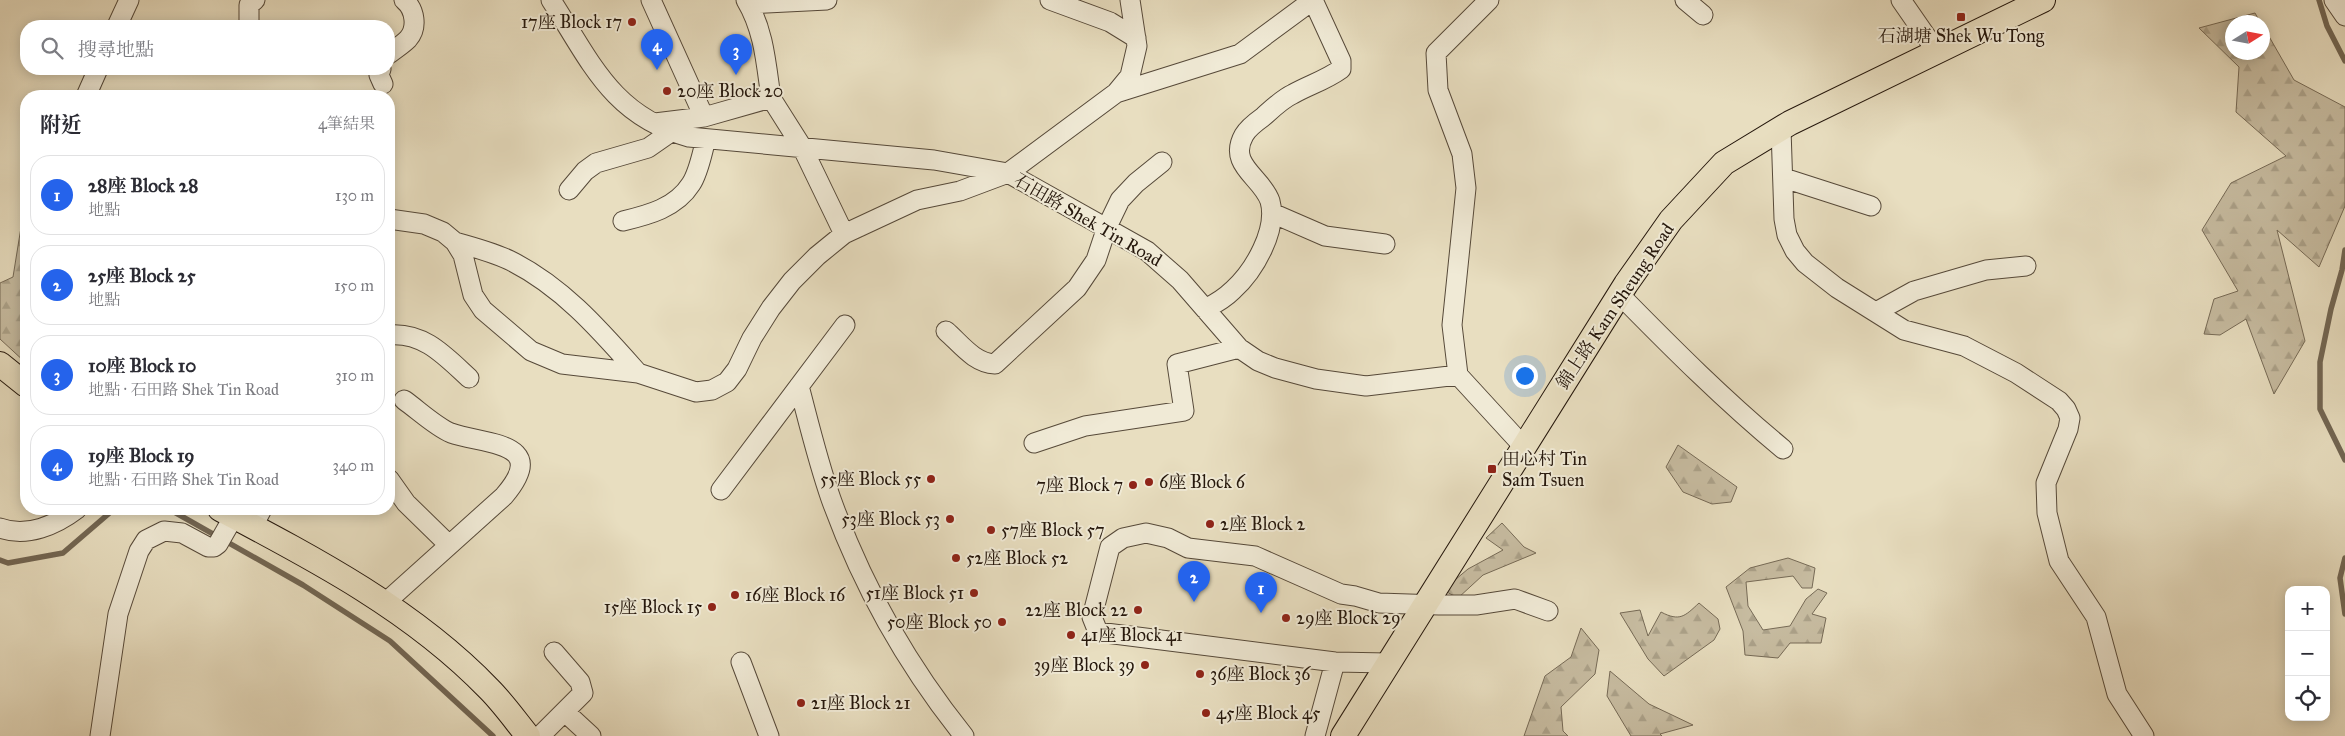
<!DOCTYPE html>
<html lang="zh-TW">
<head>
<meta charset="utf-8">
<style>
	:root { --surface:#fff; --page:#f7f7f7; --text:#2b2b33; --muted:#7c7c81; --line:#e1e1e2; --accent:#2563eb }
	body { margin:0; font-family:"IM FELL Great Primer","Noto Serif TC",serif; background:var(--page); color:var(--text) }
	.controls { position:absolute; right:15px; bottom:15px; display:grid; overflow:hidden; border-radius:10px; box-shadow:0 2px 12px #0003 }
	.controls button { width:45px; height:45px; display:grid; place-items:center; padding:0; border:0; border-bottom:1px solid var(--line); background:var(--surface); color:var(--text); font:25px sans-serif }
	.compass { position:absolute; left:2225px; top:15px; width:45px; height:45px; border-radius:50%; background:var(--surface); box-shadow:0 2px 12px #0003; rotate:79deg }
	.you { position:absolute; left:1524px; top:375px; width:18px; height:18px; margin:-12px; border:4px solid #fff; border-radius:50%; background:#1a73e8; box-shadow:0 0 0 8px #1a73e833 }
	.badge { display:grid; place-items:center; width:32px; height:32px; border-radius:50%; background:var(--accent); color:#fff; font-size:16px; font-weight:700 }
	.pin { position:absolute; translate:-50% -41px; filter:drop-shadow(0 1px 2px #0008) }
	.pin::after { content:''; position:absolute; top:26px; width:18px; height:15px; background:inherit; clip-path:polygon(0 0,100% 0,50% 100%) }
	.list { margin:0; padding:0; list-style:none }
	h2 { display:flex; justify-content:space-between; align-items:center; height:65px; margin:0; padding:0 20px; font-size:21px }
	h2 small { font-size:16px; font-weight:400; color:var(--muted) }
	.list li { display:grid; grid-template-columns:32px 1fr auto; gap:15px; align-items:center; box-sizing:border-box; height:80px; margin:0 10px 10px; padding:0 10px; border:1px solid var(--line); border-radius:20px }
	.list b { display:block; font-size:19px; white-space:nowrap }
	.list p { margin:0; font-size:16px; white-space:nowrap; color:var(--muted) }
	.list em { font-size:16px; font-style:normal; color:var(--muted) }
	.icon { flex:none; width:28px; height:28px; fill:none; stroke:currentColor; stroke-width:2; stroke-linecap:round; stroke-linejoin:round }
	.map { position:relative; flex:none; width:2345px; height:736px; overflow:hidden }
	.search { position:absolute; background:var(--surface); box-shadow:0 2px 12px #0003; left:20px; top:20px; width:375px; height:55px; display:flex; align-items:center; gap:12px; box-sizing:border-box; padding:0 18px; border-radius:20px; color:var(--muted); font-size:19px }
	.panel { position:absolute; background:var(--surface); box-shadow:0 2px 12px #0003; left:20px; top:90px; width:375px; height:425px; border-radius:20px }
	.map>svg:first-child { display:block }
</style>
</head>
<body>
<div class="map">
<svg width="2345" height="736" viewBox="0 0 2345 736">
	<defs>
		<pattern id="forest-firs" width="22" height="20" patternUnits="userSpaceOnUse" patternTransform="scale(1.25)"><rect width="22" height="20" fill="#c7bca1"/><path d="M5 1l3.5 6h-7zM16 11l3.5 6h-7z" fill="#aba189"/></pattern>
	</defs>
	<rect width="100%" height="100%" fill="#e8dec0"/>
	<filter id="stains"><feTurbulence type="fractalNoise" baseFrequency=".004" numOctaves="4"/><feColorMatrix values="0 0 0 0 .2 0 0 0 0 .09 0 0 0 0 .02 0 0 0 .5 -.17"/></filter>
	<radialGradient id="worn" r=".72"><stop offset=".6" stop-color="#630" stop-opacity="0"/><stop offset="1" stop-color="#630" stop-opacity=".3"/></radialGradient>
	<path fill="url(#forest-firs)" stroke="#766a56" d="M 2255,13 L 2260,22 L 2232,22 L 2232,52 L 2262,52 L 2263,26 L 2294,80 L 2345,107 L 2345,206 L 2319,267 L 2277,230 L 2305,341 L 2274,394 L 2246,319 L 2220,335 L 2204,334 L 2214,299 L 2238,291 L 2202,230 L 2231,183 L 2286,156 L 2236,112 L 2239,67 L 2199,28 Z
		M 23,215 L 26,215 L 26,363 L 0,339 L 0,283 L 13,277 Z
		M 1678,445 L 1737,487 L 1731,502 L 1712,504 L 1683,492 L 1666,467 Z
		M 1502,523 L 1524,547 L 1536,553 L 1483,575 L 1458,598 L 1443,590 L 1468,569 L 1503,550 L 1486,538 Z
		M 1788,558 L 1815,568 L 1812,588 L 1802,588 L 1793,576 L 1746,582 L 1748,606 L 1763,630 L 1790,626 L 1806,599 L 1818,589 L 1827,593 L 1812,614 L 1826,618 L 1821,643 L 1790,643 L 1778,658 L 1745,655 L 1743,631 L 1726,587 L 1750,568 Z
		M 1699,603 L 1718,619 L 1720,629 L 1714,640 L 1664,676 L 1648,659 L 1620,613 L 1640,610 L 1648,636 L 1661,612 C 1680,622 1685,616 1699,603 Z
		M 1581,628 L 1599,650 L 1595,674 L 1561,707 L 1563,731 L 1568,736 L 1524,736 L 1545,676 L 1571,657 Z
		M 1610,671 L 1649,704 L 1693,725 L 1660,734 L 1662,736 L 1631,736 L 1607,696 Z"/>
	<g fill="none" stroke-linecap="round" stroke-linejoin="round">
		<path stroke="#726653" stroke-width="5.5" d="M 2319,0 L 2327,26 L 2345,61
			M 2345,250 L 2342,270 L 2331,309 L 2320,362 L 2320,409 L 2345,460
			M 169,509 L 303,585 L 390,641 L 493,736
			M 2345,558 L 2340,578 L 2345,614
			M 0,560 L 8,563 L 63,553 L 113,510 L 119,509"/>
		<defs>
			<path id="minor" d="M 551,0 C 591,62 612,116 689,137 L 934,160 L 1008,173 L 1147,251 L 1180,280 L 1239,348 L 1258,361 L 1275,368 L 1316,379 L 1366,386 L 1458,375 L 1524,447
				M 651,0 L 704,117
				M 746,0 C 764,30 766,63 771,98
				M 1050,0 L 1110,22 L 1136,38
				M 1685,0 L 1703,15
				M 1901,0 L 1937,52
				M 2334,0 L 2345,16
				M 749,4 L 827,0
				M 117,26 L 129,0
				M 249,26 L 249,5 L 255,0
				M 389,54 C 395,49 402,45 408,39 C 418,28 415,9 404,0
				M 381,69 L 379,75 L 383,84
				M 1116,93 L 1240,54 L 1313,0
				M 86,96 L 98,69
				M 655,123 L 704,117 L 771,98 L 802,147 L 844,234
				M 1781,129 L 1784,219 L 1787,235 L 1795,251 L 1805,263 L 1837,288 L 1904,330 L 1964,346 L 2016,373 L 2059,401 L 2066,409 L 2070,418 L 2068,429 L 2046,483 L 2047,513 L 2059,561 L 2096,617 L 2117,694 L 2144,736
				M 1784,178 L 1871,206
				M 569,190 L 585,171 L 596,163 L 648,148 L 671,132
				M 1272,213 L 1325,236 L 1385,244
				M 389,219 L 424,224 L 443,232 L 455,242 L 463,255 L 473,295 L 483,310 L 531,351 L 562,364 L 638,373 L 696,392 L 712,390 L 727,382 L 737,369 L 752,338 L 771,308 L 792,281 L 817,256 L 844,234 L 917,200 L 960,191 L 1008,173 L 1116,93 L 1130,76 L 1137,46 L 1130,0
				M 623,221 C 648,215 676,208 691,184 C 699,172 702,153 706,139
				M 455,242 C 473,247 492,252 509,260 C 562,286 600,330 638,373
				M 1619,294 C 1672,348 1725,401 1783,449
				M 1205,309 C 1215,304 1225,298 1233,290 C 1254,271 1278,230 1270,201 C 1262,177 1227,165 1244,135 C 1248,128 1256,122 1263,117 C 1272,109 1282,99 1293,94 C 1309,85 1326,80 1341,69 L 1341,61 L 1313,0
				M 1876,312 L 1914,291 L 1986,270 L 2026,266
				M 946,331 C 961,344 974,363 995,364 L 1077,288 L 1096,260 L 1107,227 L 1120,200 L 1136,183 L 1162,162
				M 389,335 C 424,332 445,356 469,378
				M 1458,375 L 1452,325 L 1466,188 L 1462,154 L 1438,90 L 1436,53 L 1489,0
				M 799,386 C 809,424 818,462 831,499 C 862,585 907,665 964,736
				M 1034,443 L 1085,426 L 1184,411 L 1177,364 L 1239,348
				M 389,479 L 406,503 L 449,545
				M 721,490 L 845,325
				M 253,526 L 262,509
				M 0,528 C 27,538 56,525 77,509
				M 385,603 L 504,496 C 551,441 485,445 451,433 C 436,427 417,409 404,400
				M 741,662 L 769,736
				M 1388,663 L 1335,662 L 1098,632 L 1092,617 L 1110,547 L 1123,538 L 1146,533 L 1168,538 L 1188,548 L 1255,556 L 1341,594 L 1355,596 L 1379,603 L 1439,605 L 1476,605 L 1515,599 L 1548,611
				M 565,712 L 591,736
				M 100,736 L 118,614 L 139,551 L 146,540 L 164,531 L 182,533 L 208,547 L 214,547 L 218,544 L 234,516
				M 540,736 L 583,693 L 580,682 L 554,652
				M 1315,736 L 1335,662"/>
			<path id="major" d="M 0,364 L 26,385
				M 220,509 C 315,559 414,611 489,689 C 503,703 515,720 528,736
				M 1343,736 L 1626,284 L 1671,220 L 1724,163 L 1790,123 L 2043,0"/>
		</defs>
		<use href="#minor" stroke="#564939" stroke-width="21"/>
		<use href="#major" stroke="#25170c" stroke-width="26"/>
		<use href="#minor" stroke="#f0ead6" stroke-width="19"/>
		<use href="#major" stroke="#e8dec0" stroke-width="24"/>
	</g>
	<g fill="#8f2418" stroke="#f0ead6" stroke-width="2">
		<rect x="1956" y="12" width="10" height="10" rx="2.5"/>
		<circle cx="632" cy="22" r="5"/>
		<circle cx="667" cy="91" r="5"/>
		<rect x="1487" y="464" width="10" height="10" rx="2.5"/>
		<circle cx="931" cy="479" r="5"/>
		<circle cx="1149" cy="482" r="5"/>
		<circle cx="1133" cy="485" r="5"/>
		<circle cx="950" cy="519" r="5"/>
		<circle cx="1210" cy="524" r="5"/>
		<circle cx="991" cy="530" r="5"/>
		<circle cx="956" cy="558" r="5"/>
		<circle cx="974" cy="593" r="5"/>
		<circle cx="735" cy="595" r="5"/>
		<circle cx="712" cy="607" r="5"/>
		<circle cx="1138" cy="610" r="5"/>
		<circle cx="1286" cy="618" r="5"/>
		<circle cx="1002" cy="622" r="5"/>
		<circle cx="1071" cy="635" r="5"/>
		<circle cx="1145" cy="665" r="5"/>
		<circle cx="1200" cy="674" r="5"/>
		<circle cx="801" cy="703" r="5"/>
		<circle cx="1206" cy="713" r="5"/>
	</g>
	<g text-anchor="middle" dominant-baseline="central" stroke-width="4" stroke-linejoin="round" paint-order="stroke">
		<g font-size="18" fill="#25170c" stroke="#f0ead6" text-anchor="start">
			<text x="622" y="22" text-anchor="end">17座 Block 17</text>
			<text x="1961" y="36" text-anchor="middle">石湖塘 Shek Wu Tong</text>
			<text x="677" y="91">20座 Block 20</text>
			<text x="1502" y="459">田心村 Tin<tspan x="1502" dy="21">Sam Tsuen</tspan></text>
			<text x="921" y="479" text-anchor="end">55座 Block 55</text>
			<text x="1159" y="482">6座 Block 6</text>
			<text x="1123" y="485" text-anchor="end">7座 Block 7</text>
			<text x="940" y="519" text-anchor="end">53座 Block 53</text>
			<text x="1220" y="524">2座 Block 2</text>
			<text x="1001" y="530">57座 Block 57</text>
			<text x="966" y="558">52座 Block 52</text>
			<text x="964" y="593" text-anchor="end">51座 Block 51</text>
			<text x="745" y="595">16座 Block 16</text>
			<text x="702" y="607" text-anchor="end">15座 Block 15</text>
			<text x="1128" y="610" text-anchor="end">22座 Block 22</text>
			<text x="1296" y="618">29座 Block 29</text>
			<text x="992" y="622" text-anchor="end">50座 Block 50</text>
			<text x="1081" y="635">41座 Block 41</text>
			<text x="1135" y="665" text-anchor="end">39座 Block 39</text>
			<text x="1210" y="674">36座 Block 36</text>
			<text x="811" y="703">21座 Block 21</text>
			<text x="1216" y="713">45座 Block 45</text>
		</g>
		<g font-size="18" fill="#25170c" stroke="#f0ead6">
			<text transform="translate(1088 220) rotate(30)">石田路 Shek Tin Road</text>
			<text transform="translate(1615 306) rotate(-56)">錦上路 Kam Sheung Road</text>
		</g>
	</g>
	<rect width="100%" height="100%" filter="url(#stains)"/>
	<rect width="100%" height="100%" fill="url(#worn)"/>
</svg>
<div class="controls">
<button>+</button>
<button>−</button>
<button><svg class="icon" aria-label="locate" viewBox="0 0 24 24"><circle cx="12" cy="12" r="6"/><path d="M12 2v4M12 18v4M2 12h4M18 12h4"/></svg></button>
</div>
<svg class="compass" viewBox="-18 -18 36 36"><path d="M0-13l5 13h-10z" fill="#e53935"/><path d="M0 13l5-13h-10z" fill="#7c7c81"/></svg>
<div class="you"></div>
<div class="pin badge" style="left:1261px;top:613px">1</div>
<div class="pin badge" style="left:1194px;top:602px">2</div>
<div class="pin badge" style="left:736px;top:75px">3</div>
<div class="pin badge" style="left:657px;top:70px">4</div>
<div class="search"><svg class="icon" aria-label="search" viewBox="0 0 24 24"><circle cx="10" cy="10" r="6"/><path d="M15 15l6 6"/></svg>搜尋地點</div>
<section class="panel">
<h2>附近<small>4筆結果</small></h2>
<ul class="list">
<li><span class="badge">1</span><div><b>28座 Block 28</b><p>地點</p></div><em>130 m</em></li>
<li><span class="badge">2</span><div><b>25座 Block 25</b><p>地點</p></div><em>150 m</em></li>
<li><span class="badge">3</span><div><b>10座 Block 10</b><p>地點 · 石田路 Shek Tin Road</p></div><em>310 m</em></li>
<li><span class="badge">4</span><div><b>19座 Block 19</b><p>地點 · 石田路 Shek Tin Road</p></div><em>340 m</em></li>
</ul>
</section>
</div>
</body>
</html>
